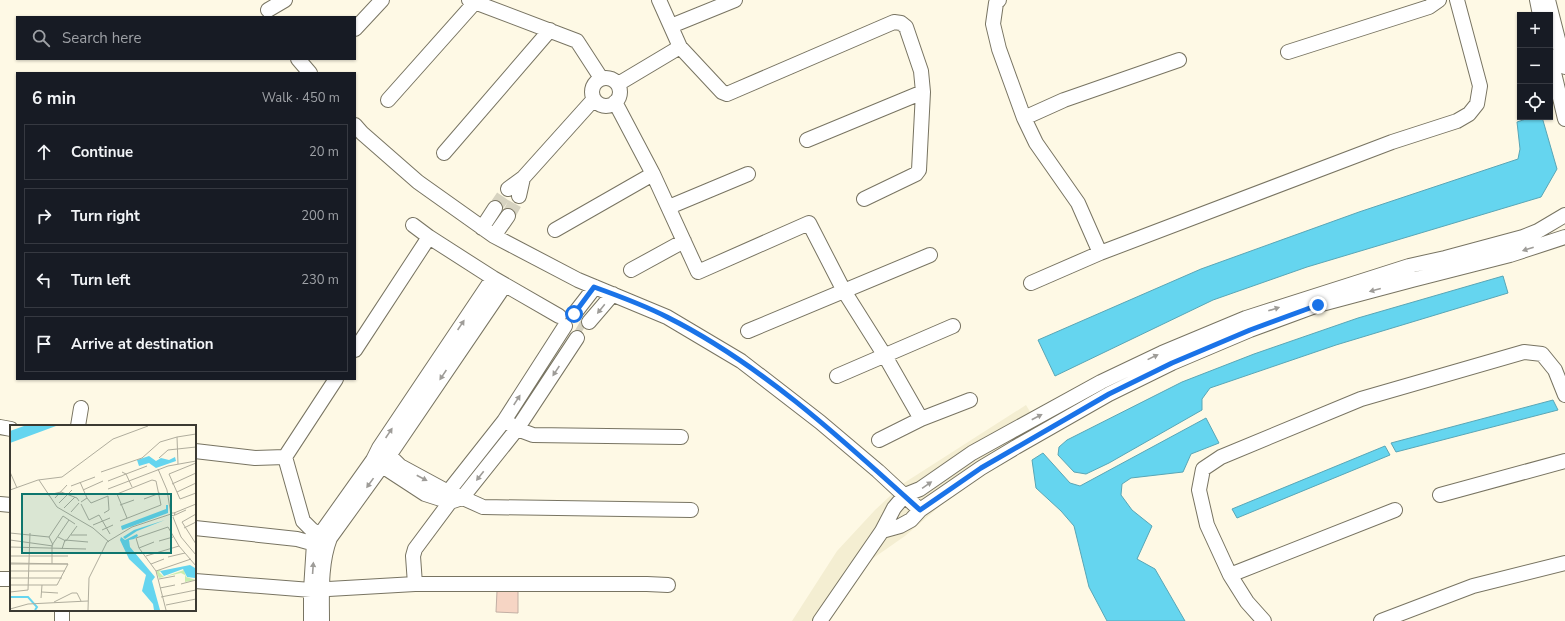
<!DOCTYPE html>
<html lang="en">
<head>
<meta charset="utf-8">
<style>
	:root { --surface:#171b24; --page:#20242c; --text:#f1f3f6; --muted:#9ea1a6; --line:#363941 }
	body { margin:0; font-family:"Nunito Sans",sans-serif; background:var(--page); color:var(--text) }
	.controls { position:absolute; right:12px; top:12px; display:grid; overflow:hidden; border-radius:0px; box-shadow:0 1px 3px #0004 }
	.controls button { width:36px; height:36px; display:grid; place-items:center; padding:0; border:0; border-bottom:1px solid var(--line); background:var(--surface); color:var(--text); font:20px sans-serif }
	.stop { position:absolute; width:12px; height:12px; margin:-9px; border:3px solid #1a73e8; border-radius:50%; background:#fff }
	.stop.end { background:#1a73e8; border-color:#fff; box-shadow:0 1px 4px #0008 }
	.list { margin:0; padding:0; list-style:none }
	h2 { display:flex; justify-content:space-between; align-items:center; height:52px; margin:0; padding:0 16px; font-size:17px }
	h2 small { font-size:13px; font-weight:400; color:var(--muted) }
	.list li { display:grid; grid-template-columns:26px 1fr auto; gap:12px; align-items:center; box-sizing:border-box; height:56px; margin:0 8px 8px; padding:0 8px; border:1px solid var(--line); border-radius:0px }
	.list b { display:block; font-size:15px; white-space:nowrap }
	.list em { font-size:13px; font-style:normal; color:var(--muted) }
	.icon { flex:none; width:22px; height:22px; fill:none; stroke:currentColor; stroke-width:2; stroke-linecap:round; stroke-linejoin:round }
	.map { position:relative; flex:none; width:1565px; height:621px; overflow:hidden }
	.search { position:absolute; background:var(--surface); box-shadow:0 1px 3px #0004; left:16px; top:16px; width:340px; height:44px; display:flex; align-items:center; gap:10px; box-sizing:border-box; padding:0 14px; border-radius:0px; color:var(--muted); font-size:15px }
	.panel { position:absolute; background:var(--surface); box-shadow:0 1px 3px #0004; left:16px; top:72px; width:340px; height:308px; border-radius:0px }
	.map>svg:first-child { display:block }
</style>
</head>
<body>
<div class="map">
<svg width="1565" height="621" viewBox="0 0 1565 621">
	<rect width="100%" height="100%" fill="#fef9e5"/>
	<path fill="#f4eed2" d="M 1026,405 L 1044,435 L 975,476 L 905,536 L 859,568 L 826,621 L 792,621 L 837,551 L 875,510 L 904,483 Z"/>
	<path fill="#65d5ef" stroke="#59a6b6" d="M 1532,117 L 1542,117 L 1557,169 L 1541,197 L 1307,267 L 1213,300 L 1055,376 L 1038,340 L 1201,269 L 1359,212 L 1518,159 L 1520,149 L 1517,122 Z
		M 1503,276 L 1508,293 L 1336,345 L 1210,388 L 1202,399 L 1202,410 L 1109,463 L 1086,474 L 1074,472 L 1058,455 L 1059,447 L 1067,440 L 1182,382 L 1254,354 L 1358,318 Z
		M 1553,400 L 1558,410 L 1396,452 L 1391,443 Z
		M 1206,418 L 1219,443 L 1191,454 L 1183,472 L 1131,478 L 1122,484 L 1121,495 L 1132,510 L 1152,526 L 1137,559 L 1155,569 L 1185,621 L 1107,621 L 1089,587 L 1074,526 L 1061,511 L 1036,488 L 1032,460 L 1043,453 L 1070,483 L 1080,486 Z
		M 1385,446 L 1390,455 L 1237,518 L 1232,509 Z"/>
	<path fill="#f6d5c4" stroke="#c2afa4" d="M 497,591 L 518,591 L 518,613 L 496,612 Z"/>
	<g fill="none" stroke-linecap="round" stroke-linejoin="round">
		<path stroke="#d7d3c1" stroke-width="14" stroke-dasharray="14 7" stroke-linecap="butt" d="M 495,208 L 508,189
			M 508,216 L 519,196
			M 559,316 L 583,330"/>
		<defs>
			<path id="minor" d="M 469,0 L 577,41 L 601,78
				M 659,0 L 680,47
				M 999,0 L 996,3 L 993,24 L 999,49 L 1024,118 L 1036,143 L 1078,203 L 1100,253
				M 1537,0 L 1540,15
				M 1548,0 L 1565,67
				M 268,10 L 285,0
				M 671,26 L 735,0
				M 355,29 L 382,0
				M 1288,52 L 1429,7 L 1439,0
				M 1550,56 L 1565,119
				M 298,59 L 310,73
				M592 92a14 14 0 1 1 28 0a14 14 0 1 1-28 0Z
				M 618,84 L 680,47 L 722,92 L 727,94 L 894,22 L 901,23 L 906,27 L 921,71 L 923,92 L 919,170 L 916,174 L 864,199
				M 388,100 L 477,0
				M 615,102 L 653,174 L 698,272 L 809,223 L 844,291 L 885,356 L 921,419
				M 1024,118 L 1064,100 L 1179,60
				M 355,125 L 362,133 L 418,182 L 494,236 L 578,280 L 667,317 L 741,361 L 820,422 L 878,471 L 920,510
				M 807,140 L 923,92
				M 444,153 L 550,30
				M 508,189 L 523,178 L 594,99
				M 519,196 L 523,178
				M 669,207 L 748,174
				M 413,225 L 429,237
				M 482,228 L 495,208
				M 555,230 L 653,174
				M 494,236 L 508,216
				M 631,270 L 684,241
				M 1407,273 L 1412,280 L 1510,255 L 1565,237
				M 1031,283 L 1100,253 L 1392,142 L 1457,121 L 1469,114 L 1477,104 L 1480,86 L 1457,0
				M 574,314 L 595,287
				M 589,322 L 613,294
				M 748,331 L 930,255
				M 355,350 L 429,237 L 493,278 L 559,316
				M 837,376 L 953,326
				M 510,424 L 517,429 L 533,435 L 681,437
				M 78,426 L 81,408
				M 0,427 L 11,429
				M 879,440 L 921,419 L 970,400
				M 383,450 L 389,455 L 400,466 L 448,492 L 504,421 L 565,326
				M 195,451 L 255,458 L 285,457
				M 376,462 L 425,494 L 450,502 L 462,498 L 517,429 L 577,338
				M 454,494 L 483,507 L 691,510
				M 1440,495 L 1565,461
				M 0,504 L 11,505
				M 195,528 L 297,539 L 322,546
				M 882,531 L 900,526 L 911,520 L 920,510 L 981,468 L 1016,447 L 1109,394 L 1172,363 L 1250,330 L 1318,305 L 1412,280
				M 327,538 L 312,530 L 303,521 L 285,457 L 336,379
				M 1230,575 L 1395,510
				M 0,579 L 11,579
				M 195,581 L 311,590 L 415,584 L 647,584 L 668,585
				M 415,584 L 413,556 L 415,549 L 450,502 L 448,494
				M 62,610 L 62,621
				M 311,621 L 311,590 L 314,543 L 373,460 L 379,448 L 493,278
				M 322,621 C 322,594 320,564 330,538 L 382,466 L 505,285
				M 820,621 L 882,531 L 894,508 L 905,495 L 920,489 L 972,453 L 1010,432 L 1101,382 L 1162,353 L 1246,318 L 1409,266 L 1445,258 L 1523,237 L 1538,231 L 1565,215
				M 1264,621 L 1247,602 L 1230,575 L 1207,525 L 1199,490 L 1203,469 L 1221,457 L 1361,399 L 1524,352 L 1542,354 L 1555,370 L 1565,395
				M 1381,621 L 1473,586 L 1565,563"/>
		</defs>
		<use href="#minor" stroke="#787462" stroke-width="16"/>
		<use href="#minor" stroke="#fff" stroke-width="14"/>
	</g>
	<defs><path id="oneway-solid" d="M-6-.8H1V-3.2L6.5 0L1 3.2V.8H-6Z"/></defs>
	<g fill="#9e9c98">
		<use href="#oneway-solid" transform="translate(1528 249) rotate(162)"/>
		<use href="#oneway-solid" transform="translate(1375 290) rotate(165)"/>
		<use href="#oneway-solid" transform="translate(601 309) rotate(129)"/>
		<use href="#oneway-solid" transform="translate(1274 309) rotate(-18)"/>
		<use href="#oneway-solid" transform="translate(461 325) rotate(-56)"/>
		<use href="#oneway-solid" transform="translate(1153 357) rotate(-26)"/>
		<use href="#oneway-solid" transform="translate(556 371) rotate(124)"/>
		<use href="#oneway-solid" transform="translate(443 375) rotate(124)"/>
		<use href="#oneway-solid" transform="translate(517 400) rotate(-57)"/>
		<use href="#oneway-solid" transform="translate(1037 417) rotate(-28)"/>
		<use href="#oneway-solid" transform="translate(389 433) rotate(-56)"/>
		<use href="#oneway-solid" transform="translate(480 476) rotate(128)"/>
		<use href="#oneway-solid" transform="translate(422 478) rotate(28)"/>
		<use href="#oneway-solid" transform="translate(370 483) rotate(126)"/>
		<use href="#oneway-solid" transform="translate(927 485) rotate(-35)"/>
		<use href="#oneway-solid" transform="translate(313 568) rotate(-86)"/>
	</g>
	<g fill="none" stroke-linecap="round" stroke-linejoin="round">
		<path stroke="#1a73e8" stroke-width="5" d="M 574,314 L 594,287 C 619,296 644,305 667,317 C 761,364 843,440 920,510 L 981,468 L 1109,394 L 1172,363 L 1250,330 L 1318,305"/>
	</g>
	<g transform="translate(10 425)">
		<rect width="186" height="186" fill="#fef9e5"/>
		<path d="M 152,144 L 149,147 L 154,152 L 174,145 L 176,152 L 186,155 L 175,157 L 175,150 L 171,148 L 149,153 L 146,146 Z" fill="#c9ecae"/>
		<path d="M 14,1 L 46,1 L 0,18 L 0,6 ZM 139,31 L 146,36 L 151,33 L 159,35 L 165,32 L 166,36 L 146,43 L 139,38 L 129,41 L 127,35 ZM 156,80 L 158,80 L 158,88 L 112,105 L 111,101 L 156,84 ZM 155,95 L 127,106 L 115,114 L 113,112 L 124,105 ZM 127,109 L 128,111 L 124,114 L 119,115 L 120,122 L 145,152 L 142,156 L 150,185 L 144,185 L 143,179 L 132,166 L 136,150 L 119,134 L 110,115 L 111,112 L 115,115 ZM 180,140 L 185,143 L 185,153 L 177,152 L 173,144 L 154,151 L 150,146 Z" fill="#65d5ef"/>
		<path fill="none" stroke="#65d5ef" stroke-width="2" d="M 0,172 L 18,172 L 27,182 L 25,185"/>
		<path fill="none" stroke="#b0ad9d" stroke-width="1" d="M 167,12 L 186,9M 149,33 L 158,25 L 186,22M 186,38 L 159,49 L 170,74 L 186,68M 148,44 L 157,65 L 161,90 L 164,91 L 165,88 L 162,88M 0,47 L 7,63M 91,47 L 132,33 L 150,17 L 167,12 L 168,39M 112,47 L 116,49 L 137,41M 29,55 L 47,82 L 83,103 L 99,117M 98,56 L 116,49 L 122,62M 70,57 L 77,73M 162,59 L 186,48M 61,61 L 85,52M 98,64 L 158,41 L 186,36M 0,65 L 28,55 L 52,52 L 103,14 L 138,1M 73,65 L 93,56M 167,67 L 186,58M 38,70 L 51,67 L 67,73 L 69,76M 45,73 L 57,60M 134,74 L 150,68M 71,77 L 77,73 L 81,78 L 98,71 L 99,85 L 94,88M 49,78 L 62,65M 71,79 L 79,95 L 89,90 L 100,109M 110,80 L 124,75M 54,83 L 65,72M 61,87 L 69,78M 164,88 L 186,79M 186,89 L 172,97 L 186,119M 165,90 L 176,85M 163,92 L 171,112 L 186,130M 110,96 L 151,80 L 146,56 L 142,55 L 107,69 L 117,93M 83,100 L 100,93M 174,103 L 186,97M 92,105 L 103,100M 0,108 L 39,112M 61,110 L 77,110M 48,112 L 56,116 L 67,101M 0,115 L 43,121M 149,116 L 163,112M 43,120 L 39,112 L 53,91 L 65,99M 0,122 L 76,124M 129,123 L 144,117M 52,124 L 55,115 L 78,117M 0,131 L 58,131M 136,131 L 169,121M 158,132 L 175,128M 0,138 L 58,139 L 0,139M 42,139 L 42,120 L 59,95M 141,139 L 154,134M 0,146 L 55,146M 146,146 L 181,134M 0,153 L 52,153M 149,154 L 165,151M 171,159 L 186,155M 0,160 L 47,160 L 58,139M 150,163 L 165,160M 18,165 L 20,108M 0,167 L 18,165M 32,167 L 48,168M 151,172 L 186,165M 31,173 L 32,160M 44,177 L 62,168 L 67,168 L 71,176M 156,180 L 186,174M 0,184 L 18,179 L 78,176M 78,185 L 79,153 L 97,117 L 122,102 L 161,89M 156,185 L 146,146 L 129,123 L 126,113 L 158,102 L 169,121 L 186,141"/>
		<path fill="#0f766e" fill-opacity="0.15" stroke="#0f766e" stroke-width="2" d="M 12,69 L 161,69 L 161,128 L 12,128 Z"/>
		<rect width="186" height="186" fill="none" stroke="#3c3a32" stroke-width="2"/>
	</g>
</svg>
<div class="controls">
<button>+</button>
<button>−</button>
<button><svg class="icon" aria-label="locate" viewBox="0 0 24 24"><circle cx="12" cy="12" r="6"/><path d="M12 2v4M12 18v4M2 12h4M18 12h4"/></svg></button>
</div>
<div class="stop" style="left:574px;top:314px"></div>
<div class="stop end" style="left:1318px;top:305px"></div>
<div class="search"><svg class="icon" aria-label="search" viewBox="0 0 24 24"><circle cx="10" cy="10" r="6"/><path d="M15 15l6 6"/></svg>Search here</div>
<section class="panel">
<h2>6 min<small>Walk · 450 m</small></h2>
<ul class="list">
<li><svg class="icon" aria-label="ahead" viewBox="0 0 24 24"><path d="M12 20V5M6 11l6-6 6 6"/></svg><div><b>Continue</b></div><em>20 m</em></li>
<li><svg class="icon" aria-label="right" viewBox="0 0 24 24"><path d="M7 20v-9h11M14 6l5 5-5 5"/></svg><div><b>Turn right</b></div><em>200 m</em></li>
<li><svg class="icon" aria-label="left" viewBox="0 0 24 24"><path d="M17 20v-9H6M10 6l-5 5 5 5"/></svg><div><b>Turn left</b></div><em>230 m</em></li>
<li><svg class="icon" aria-label="arrive" viewBox="0 0 24 24"><path d="M6 21V4h12l-3 4 3 4H6"/></svg><div><b>Arrive at destination</b></div></li>
</ul>
</section>
</div>
</body>
</html>
